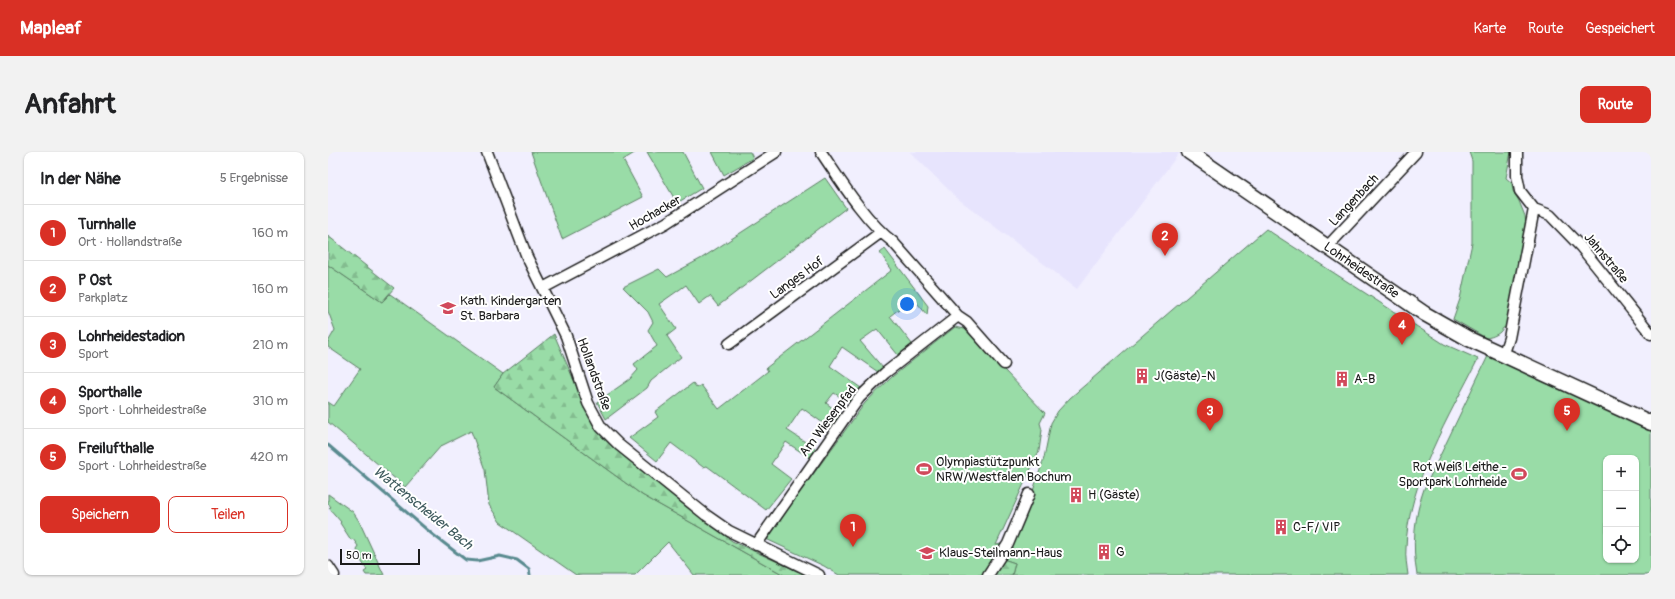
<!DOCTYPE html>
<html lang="de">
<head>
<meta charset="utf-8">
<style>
	:root { --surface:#fff; --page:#f2f2f2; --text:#202124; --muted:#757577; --line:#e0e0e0; --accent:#d93025 }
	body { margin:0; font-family:Pangolin,sans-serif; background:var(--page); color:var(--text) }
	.controls { position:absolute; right:12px; bottom:12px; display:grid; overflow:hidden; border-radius:8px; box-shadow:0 1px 3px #0004 }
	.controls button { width:36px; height:36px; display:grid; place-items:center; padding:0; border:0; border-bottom:1px solid var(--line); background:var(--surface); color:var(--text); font:20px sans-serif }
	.scale { position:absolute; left:12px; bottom:10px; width:80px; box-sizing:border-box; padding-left:4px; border:2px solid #1c1c1c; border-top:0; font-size:11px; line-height:14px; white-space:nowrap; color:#1c1c1c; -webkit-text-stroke:3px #fff; paint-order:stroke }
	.you { position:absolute; left:579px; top:152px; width:14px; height:14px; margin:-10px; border:3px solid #fff; border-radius:50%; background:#1a73e8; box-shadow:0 0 0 6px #1a73e833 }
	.badge { display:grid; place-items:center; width:26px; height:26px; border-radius:50%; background:var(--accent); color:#fff; font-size:13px; font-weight:700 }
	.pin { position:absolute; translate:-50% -33px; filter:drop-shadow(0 1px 2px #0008) }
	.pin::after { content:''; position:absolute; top:21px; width:14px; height:12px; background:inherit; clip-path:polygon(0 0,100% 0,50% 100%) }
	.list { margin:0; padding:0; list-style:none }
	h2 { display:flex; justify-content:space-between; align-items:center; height:52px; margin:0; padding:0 16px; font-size:17px }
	h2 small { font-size:13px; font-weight:400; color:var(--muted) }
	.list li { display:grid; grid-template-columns:26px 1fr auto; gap:12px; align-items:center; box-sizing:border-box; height:56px; padding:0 16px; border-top:1px solid var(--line) }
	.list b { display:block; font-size:15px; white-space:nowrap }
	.list p { margin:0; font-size:13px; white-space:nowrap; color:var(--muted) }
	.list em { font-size:13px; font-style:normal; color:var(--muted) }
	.actions { display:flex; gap:8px; padding:12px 16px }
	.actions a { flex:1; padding:9px 0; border:1px solid var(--accent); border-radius:8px; text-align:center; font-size:14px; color:var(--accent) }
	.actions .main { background:var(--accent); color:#fff }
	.icon { flex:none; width:22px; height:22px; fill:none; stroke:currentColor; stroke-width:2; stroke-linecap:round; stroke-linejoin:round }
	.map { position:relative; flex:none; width:1323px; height:423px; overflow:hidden; border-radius:8px }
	header { display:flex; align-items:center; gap:24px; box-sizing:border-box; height:56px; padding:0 20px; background:var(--accent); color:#fff }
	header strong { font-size:19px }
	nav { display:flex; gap:22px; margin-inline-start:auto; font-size:14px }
	.intro { display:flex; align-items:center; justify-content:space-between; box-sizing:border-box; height:96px; padding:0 24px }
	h1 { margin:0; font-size:28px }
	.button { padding:10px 18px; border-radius:8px; background:var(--accent); color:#fff; font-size:14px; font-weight:700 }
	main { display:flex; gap:24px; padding:0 24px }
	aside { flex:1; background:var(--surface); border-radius:8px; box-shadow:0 1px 3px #0004 }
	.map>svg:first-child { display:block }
</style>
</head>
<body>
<header>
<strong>Mapleaf</strong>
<nav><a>Karte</a><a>Route</a><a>Gespeichert</a></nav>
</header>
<div class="intro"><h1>Anfahrt</h1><a class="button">Route</a></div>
<main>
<aside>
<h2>In der Nähe<small>5 Ergebnisse</small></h2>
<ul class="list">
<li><span class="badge">1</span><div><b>Turnhalle</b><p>Ort · Hollandstraße</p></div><em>160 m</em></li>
<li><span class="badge">2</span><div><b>P Ost</b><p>Parkplatz</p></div><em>160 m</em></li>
<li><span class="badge">3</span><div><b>Lohrheidestadion</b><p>Sport</p></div><em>210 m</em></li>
<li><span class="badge">4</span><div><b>Sporthalle</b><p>Sport · Lohrheidestraße</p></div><em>310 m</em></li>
<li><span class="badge">5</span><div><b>Freilufthalle</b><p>Sport · Lohrheidestraße</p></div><em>420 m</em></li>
</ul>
<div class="actions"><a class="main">Speichern</a><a>Teilen</a></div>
</aside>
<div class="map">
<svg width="1323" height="423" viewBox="0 0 1323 423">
	<defs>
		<pattern id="forest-firs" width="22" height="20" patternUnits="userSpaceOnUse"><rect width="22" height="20" fill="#99dca7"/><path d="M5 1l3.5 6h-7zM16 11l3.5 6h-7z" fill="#83bc8f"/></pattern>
	</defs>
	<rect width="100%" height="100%" fill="#f1effe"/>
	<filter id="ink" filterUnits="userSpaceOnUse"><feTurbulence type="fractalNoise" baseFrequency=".025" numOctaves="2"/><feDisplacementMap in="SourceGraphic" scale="8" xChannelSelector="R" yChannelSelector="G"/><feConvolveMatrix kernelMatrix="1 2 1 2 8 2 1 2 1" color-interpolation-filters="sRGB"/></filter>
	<g filter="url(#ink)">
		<path fill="#e7e4fd" d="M 582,0 L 852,0 L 749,137 L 629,46 Z"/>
		<path fill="#99dca7" stroke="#5a7c62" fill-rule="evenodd" d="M 203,0 L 308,0 L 295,8 L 315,45 L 234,87 Z
			M 319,0 L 355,0 L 374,36 L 349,51 Z
			M 384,0 L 422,0 L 425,6 L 396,23 Z
			M 1141,0 L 1183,0 L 1178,26 L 1184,31 L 1185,39 L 1191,49 L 1197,64 L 1198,73 L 1178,176 L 1175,176 C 1172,182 1165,185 1158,186 L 1125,167 L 1132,147 L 1144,91 L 1144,9 Z
			M 497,26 L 518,56 L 390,154 L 382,144 L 371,152 L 358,133 L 331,152 L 348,177 L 339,184 L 353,205 L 323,229 L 319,236 L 278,267 L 269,250 L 302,227 L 310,218 L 306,212 L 329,194 L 320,178 L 325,170 L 320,160 L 295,135 L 331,117 L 339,125 L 374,106 Z
			M 938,77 L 1116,192 L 1150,207 C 1122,263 1079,333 1078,396 C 1077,405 1079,414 1080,423 L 684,423 L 687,411 L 675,407 L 695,369 L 716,306 L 723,271 L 730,259 L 742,246 Z
			M 557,97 L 600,154 L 599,163 L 585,146 L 562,164 L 584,192 L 570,203 L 549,177 L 532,189 L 555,216 L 550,220 L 514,195 L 502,214 L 533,236 L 521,250 L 506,241 L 498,251 L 513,262 L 502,276 L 474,256 L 459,278 L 488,297 L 482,306 L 458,290 L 443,312 L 463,327 L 438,358 L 379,314 L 375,315 L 343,291 L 329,309 L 301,286 L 330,265 L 327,260 L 365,231 L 369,236 L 373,233 L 391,257 L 440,219 L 438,216 L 564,118 L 552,101 Z
			M 0,113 L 54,150 L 62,142 L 175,222 L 166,235 L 314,343 L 456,423 L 366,423 L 340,390 L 307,423 L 248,423 L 172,370 L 161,353 L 157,318 L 143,279 L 113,294 L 77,335 L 0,270 L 0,250 L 6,254 L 32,217 L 0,195 L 0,190 L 7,178 L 0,159 Z
			M 627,175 L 637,177 L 717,261 L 712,271 L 714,278 L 711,299 L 668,393 L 678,391 L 657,423 L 511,423 L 496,414 L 438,387 L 537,251 L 565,224 Z
			M 1160,204 L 1323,277 L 1323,423 L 1089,423 C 1084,394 1086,365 1096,337 ZM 1278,306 L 1308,306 L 1308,408 L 1278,408 Z
			M 0,342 L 25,360 L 31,369 L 56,423 L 38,423 L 36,420 L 39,418 L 32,407 L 34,405 L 28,397 L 30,394 L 25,387 L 23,388 L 12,371 L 13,370 L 1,356 L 3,355 L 0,351 Z"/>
		<path fill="url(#forest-firs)" stroke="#5a7c62" d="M 0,84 L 66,136 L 54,150 L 0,113 Z
			M 226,182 L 265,273 L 278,288 L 404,389 L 478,423 L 456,423 L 314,343 L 166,235 L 175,222 Z
			M 675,407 L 687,411 L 684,423 L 663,423 Z"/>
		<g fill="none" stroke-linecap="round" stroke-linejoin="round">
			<path stroke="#598a8f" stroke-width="3" d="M 0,293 L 104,382 L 138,408 L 149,409 L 172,404 L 189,408 L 201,417 L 202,423"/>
			<defs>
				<path id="street" d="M 159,0 L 199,105 L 238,184 L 260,251 L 273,275 L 291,293 L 378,363 L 401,379 L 491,423
					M 493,0 C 512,28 538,70 565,90 L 630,164 L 639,170 L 676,212
					M 1206,57 L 1222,63 L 1253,95 L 1323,182
					M 999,95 L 1088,0
					M 215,136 L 338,71 L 448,0
					M 401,192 L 552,81
					M 1175,204 L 1181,186 L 1206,57 L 1192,39 L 1189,24 L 1189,0
					M 428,393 L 516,267 L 531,246 L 557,221 L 630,164
					M 0,414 L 6,423
					M 660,423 L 680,392 L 701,342"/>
				<g id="secondary">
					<path id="s1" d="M 861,0 L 1097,162 L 1141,187 L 1323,271"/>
				</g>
			</defs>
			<use href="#street" stroke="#1c1c1c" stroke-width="13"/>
			<use href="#secondary" stroke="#1c1c1c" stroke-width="17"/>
			<use href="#street" stroke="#fff" stroke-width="10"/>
			<use href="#secondary" stroke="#fff" stroke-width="14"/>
		</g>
	</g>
	<defs>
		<symbol id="school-bare" viewBox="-9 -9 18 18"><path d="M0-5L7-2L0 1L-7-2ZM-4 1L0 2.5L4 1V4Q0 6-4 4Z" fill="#d1495b" stroke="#fff" stroke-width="2.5" paint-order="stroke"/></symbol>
		<symbol id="building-bare" viewBox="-9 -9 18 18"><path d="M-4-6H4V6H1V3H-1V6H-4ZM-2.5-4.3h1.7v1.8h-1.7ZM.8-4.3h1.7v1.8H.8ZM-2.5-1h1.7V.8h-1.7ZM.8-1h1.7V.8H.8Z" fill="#d1495b" stroke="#fff" stroke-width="2.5" paint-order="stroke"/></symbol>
		<symbol id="stadium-bare" viewBox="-9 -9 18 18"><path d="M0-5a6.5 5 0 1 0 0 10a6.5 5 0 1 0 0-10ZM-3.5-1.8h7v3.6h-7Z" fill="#d1495b" stroke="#fff" stroke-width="2.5" paint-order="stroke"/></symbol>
	</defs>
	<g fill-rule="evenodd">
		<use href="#school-bare" x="109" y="145" width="22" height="22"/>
		<use href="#building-bare" x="803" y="213" width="22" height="22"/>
		<use href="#building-bare" x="1003" y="216" width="22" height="22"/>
		<use href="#stadium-bare" x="585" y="306" width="22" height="22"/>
		<use href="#stadium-bare" x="1180" y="311" width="22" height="22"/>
		<use href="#building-bare" x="737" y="332" width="22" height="22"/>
		<use href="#building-bare" x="942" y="364" width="22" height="22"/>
		<use href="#building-bare" x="765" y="389" width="22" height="22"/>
		<use href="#school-bare" x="588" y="390" width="22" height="22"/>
	</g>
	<g text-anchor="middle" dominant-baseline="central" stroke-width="4" stroke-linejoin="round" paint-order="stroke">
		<g font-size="13" fill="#1c1c1c" stroke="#fff">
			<text transform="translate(1026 48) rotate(-47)">Langenbach</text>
			<text transform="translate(327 61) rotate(-30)">Hochacker</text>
			<text transform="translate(1278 106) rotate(50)">Jahnstraße</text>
			<text stroke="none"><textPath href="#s1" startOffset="209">Lohrheidestraße</textPath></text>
			<text transform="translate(469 126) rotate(-36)">Langes Hof</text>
			<text transform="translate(266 222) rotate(70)">Hollandstraße</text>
			<text transform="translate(500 269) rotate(-53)">Am Wiesenpfad</text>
		</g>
		<g font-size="13" fill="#1c1c1c" stroke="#fff" text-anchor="start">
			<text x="132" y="149">Kath. Kindergarten<tspan x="132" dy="15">St. Barbara</tspan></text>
			<text x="826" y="224">J(Gäste)-N</text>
			<text x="1026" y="227">A-B</text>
			<text x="608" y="310">Olympiastützpunkt<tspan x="608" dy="15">NRW/Westfalen Bochum</tspan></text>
			<text x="1179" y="315" text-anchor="end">Rot Weiß Leithe -<tspan x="1179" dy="15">Sportpark Lohrheide</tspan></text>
			<text x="760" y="343">H (Gäste)</text>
			<text x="965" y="375">C-F/ VIP</text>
			<text x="788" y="400">G</text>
			<text x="611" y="401">Klaus-Steilmann-Haus</text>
		</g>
		<g font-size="14" font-style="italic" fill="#405c5f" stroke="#fff">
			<text transform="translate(95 356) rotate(39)">Wattenscheider Bach</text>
		</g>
	</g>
</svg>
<div class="controls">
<button>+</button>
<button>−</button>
<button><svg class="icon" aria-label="locate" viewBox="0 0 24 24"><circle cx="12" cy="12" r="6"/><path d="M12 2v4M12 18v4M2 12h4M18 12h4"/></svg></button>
</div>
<div class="scale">50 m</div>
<div class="you"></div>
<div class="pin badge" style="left:525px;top:395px">1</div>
<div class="pin badge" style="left:837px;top:104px">2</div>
<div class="pin badge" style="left:882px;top:279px">3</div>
<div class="pin badge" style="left:1074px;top:193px">4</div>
<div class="pin badge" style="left:1239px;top:279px">5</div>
</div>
</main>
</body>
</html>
